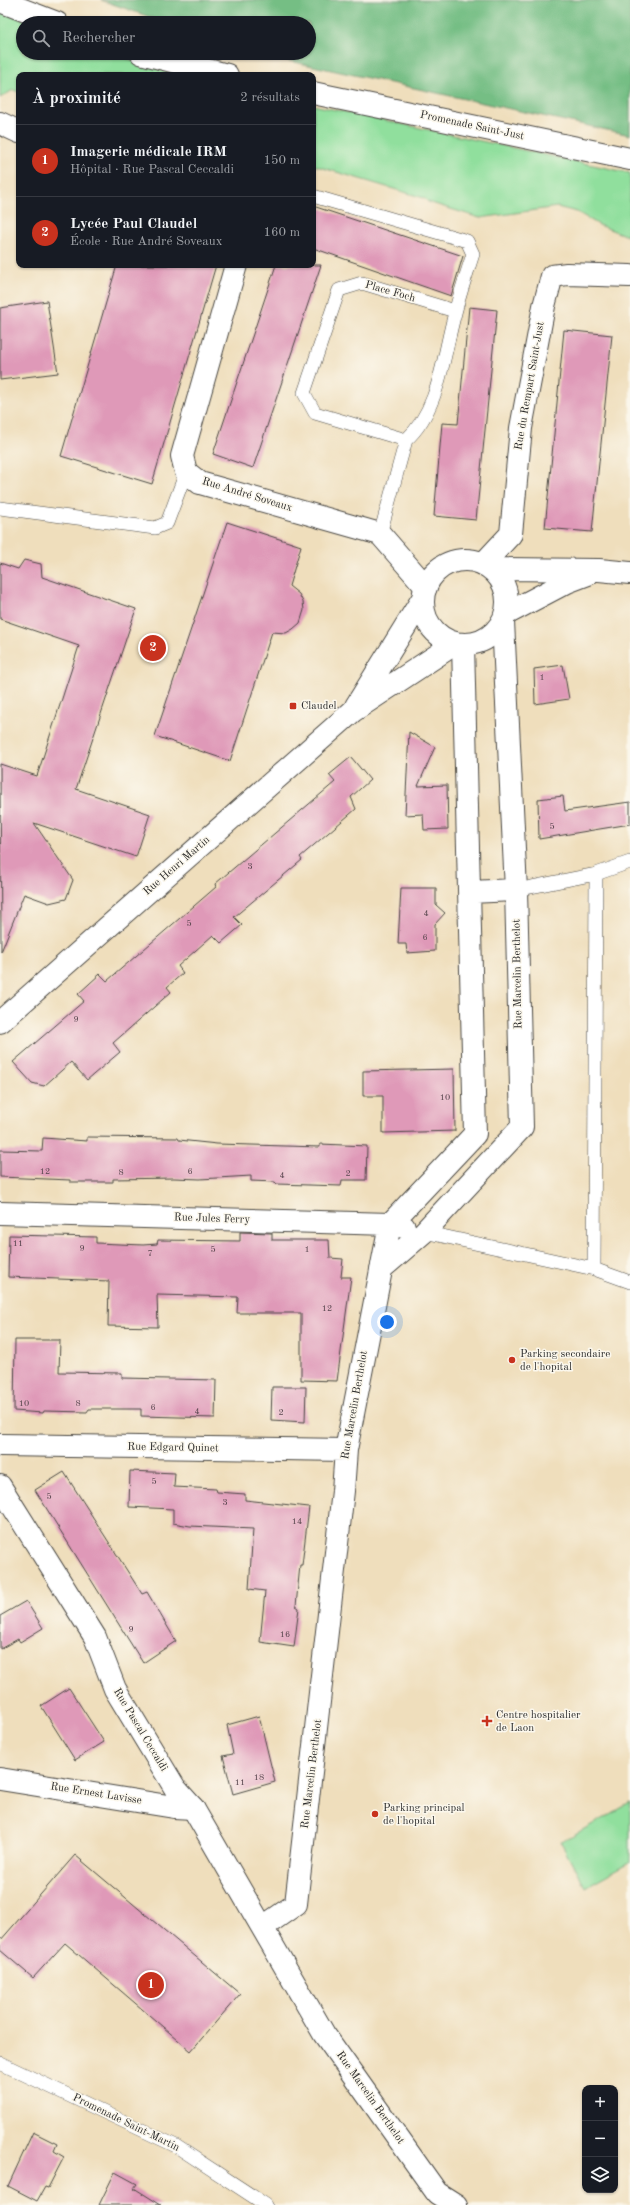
<!DOCTYPE html>
<html lang="fr">
<head>
<meta charset="utf-8">
<style>
	:root { --surface:#171b24; --page:#20242c; --text:#f1f3f6; --muted:#9ea1a6; --line:#363941; --accent:#c8321e }
	body { margin:0; font-family:"Old Standard TT",serif; background:var(--page); color:var(--text) }
	.controls { position:absolute; right:12px; bottom:12px; display:grid; overflow:hidden; border-radius:8px; box-shadow:0 1px 3px #0004 }
	.controls button { width:36px; height:36px; display:grid; place-items:center; padding:0; border:0; border-bottom:1px solid var(--line); background:var(--surface); color:var(--text); font:20px sans-serif }
	.you { position:absolute; left:387px; top:1322px; width:14px; height:14px; margin:-10px; border:3px solid #fff; border-radius:50%; background:#1a73e8; box-shadow:0 0 0 6px #1a73e833 }
	.badge { display:grid; place-items:center; width:26px; height:26px; border-radius:50%; background:var(--accent); color:#fff; font-size:13px; font-weight:700 }
	.pin { position:absolute; translate:-50% -50%; border:2px solid #fff; box-shadow:0 1px 4px #0006 }
	.list { margin:0; padding:0; list-style:none }
	h2 { display:flex; justify-content:space-between; align-items:center; height:52px; margin:0; padding:0 16px; font-size:17px }
	h2 small { font-size:13px; font-weight:400; color:var(--muted) }
	.list li { display:grid; grid-template-columns:26px 1fr auto; gap:12px; align-items:center; box-sizing:border-box; height:72px; padding:0 16px; border-top:1px solid var(--line) }
	.list b { display:block; font-size:15px; white-space:nowrap }
	.list p { margin:0; font-size:13px; white-space:nowrap; color:var(--muted) }
	.list em { font-size:13px; font-style:normal; color:var(--muted) }
	.icon { flex:none; width:22px; height:22px; fill:none; stroke:currentColor; stroke-width:2; stroke-linecap:round; stroke-linejoin:round }
	.map { position:relative; flex:none; width:630px; height:2205px; overflow:hidden }
	.search { position:absolute; background:var(--surface); box-shadow:0 1px 3px #0004; left:16px; top:16px; width:300px; height:44px; display:flex; align-items:center; gap:10px; box-sizing:border-box; padding:0 14px; border-radius:22px; color:var(--muted); font-size:15px }
	.panel { position:absolute; background:var(--surface); box-shadow:0 1px 3px #0004; left:16px; top:72px; width:300px; height:196px; border-radius:8px }
	.map>svg:first-child { display:block }
</style>
</head>
<body>
<div class="map">
<svg width="630" height="2205" viewBox="0 0 630 2205">
	<rect width="100%" height="100%" fill="#fbf7ec"/>
	<filter id="ink" filterUnits="userSpaceOnUse"><feTurbulence type="fractalNoise" baseFrequency=".025" numOctaves="2"/><feDisplacementMap in="SourceGraphic" scale="8" xChannelSelector="R" yChannelSelector="G"/><feConvolveMatrix kernelMatrix="1 2 1 2 8 2 1 2 1" color-interpolation-filters="sRGB"/></filter>
	<filter id="wash" filterUnits="userSpaceOnUse"><feTurbulence type="fractalNoise" baseFrequency=".012" numOctaves="4" result="noise"/><feDisplacementMap in="SourceGraphic" scale="16" xChannelSelector="R" yChannelSelector="G"/><feGaussianBlur stdDeviation="0.9" result="paint"/><feColorMatrix in="noise" values="0 0 0 0 0 0 0 0 0 0 0 0 0 0 0 0 0 1.4 0 .05"/><feComposite in="paint" operator="in"/></filter>
	<g filter="url(#wash)">
		<rect width="100%" height="100%" fill="#efdebc"/>
		<path fill="#90df9d" stroke="#5e8564" d="M 0,10 L 33,23 L 23,23 L 23,53 L 111,53 L 176,75 L 19,75 L 19,92 L 13,90 L 0,98 Z
			M 313,105 L 630,173 L 630,229 L 628,229 L 627,236 L 599,225 L 577,212 L 557,207 L 480,218 L 428,202 L 424,198 L 313,165 Z
			M 630,1803 L 630,1862 L 585,1887 L 561,1842 Z"/>
		<path fill="#74be84" stroke="#507458" d="M 101,0 L 630,0 L 630,135 L 253,53 L 309,53 L 309,23 L 167,23 Z"/>
		<g id="blocks">
			<path fill="#df99b8" d="M 313,206 L 463,256 L 451,296 L 313,248 Z
				M 117,265 L 216,265 L 152,484 L 61,456 Z
				M 276,265 L 321,265 L 253,468 L 213,454 Z
				M 47,301 L 58,373 L 0,380 L 0,308 Z
				M 469,307 L 497,310 L 476,520 L 434,516 L 442,423 L 458,424 Z
				M 564,330 L 612,335 L 592,532 L 545,528 Z
				M 227,522 L 301,546 L 289,586 L 299,594 L 303,602 L 304,610 L 300,623 L 293,629 L 286,633 L 272,632 L 230,761 L 155,736 Z
				M 24,560 L 41,564 L 42,577 L 136,609 L 76,789 L 150,814 L 136,857 L 34,823 L 73,880 L 66,899 L 49,903 L 24,894 L 1,952 L 0,764 L 37,776 L 79,646 L 0,619 L 0,563 L 18,569 Z
				M 563,665 L 569,699 L 535,704 L 534,669 Z
				M 409,732 L 435,747 L 418,786 L 447,785 L 448,829 L 424,830 L 423,814 L 405,815 Z
				M 351,757 L 370,780 L 351,797 L 356,809 L 300,857 L 302,860 L 234,917 L 242,925 L 221,943 L 213,935 L 178,966 L 183,973 L 167,987 L 171,992 L 113,1043 L 120,1052 L 87,1080 L 71,1062 L 44,1086 L 32,1083 L 13,1062 L 84,1001 L 78,994 L 100,974 L 107,981 L 216,887 L 215,884 L 335,782 L 329,775 Z
				M 563,796 L 565,811 L 630,802 L 630,824 L 539,839 L 538,799 Z
				M 401,888 L 436,888 L 436,905 L 445,913 L 435,924 L 435,951 L 407,953 L 406,944 L 398,944 Z
				M 454,1069 L 455,1131 L 383,1133 L 383,1096 L 363,1096 L 363,1071 Z
				M 87,1137 L 178,1138 L 179,1140 L 217,1144 L 320,1147 L 320,1144 L 367,1146 L 366,1180 L 342,1180 L 341,1186 L 277,1184 L 275,1182 L 251,1181 L 251,1176 L 200,1179 L 174,1178 L 113,1179 L 113,1182 L 70,1182 L 70,1180 L 0,1177 L 0,1150 L 42,1151 L 43,1138 L 87,1141 Z
				M 240,1232 L 272,1233 L 272,1240 L 329,1240 L 330,1258 L 343,1259 L 341,1277 L 351,1277 L 337,1381 L 301,1380 L 301,1313 L 237,1313 L 238,1297 L 157,1295 L 158,1327 L 108,1326 L 109,1281 L 8,1277 L 9,1235 L 96,1237 L 96,1243 L 143,1245 L 157,1244 L 158,1240 L 240,1241 Z
				M 15,1340 L 60,1340 L 59,1372 L 122,1373 L 122,1378 L 216,1380 L 215,1418 L 141,1416 L 141,1409 L 89,1409 L 87,1412 L 44,1411 L 43,1413 L 14,1411 Z
				M 272,1387 L 306,1387 L 305,1422 L 271,1420 Z
				M 130,1471 L 175,1473 L 174,1487 L 216,1489 L 217,1492 L 245,1494 L 245,1500 L 309,1507 L 302,1565 L 300,1565 L 296,1606 L 299,1608 L 294,1647 L 260,1642 L 265,1591 L 249,1589 L 253,1529 L 190,1526 L 173,1523 L 173,1509 L 129,1507 Z
				M 64,1472 L 142,1594 L 147,1592 L 176,1641 L 143,1663 L 35,1490 Z
				M 26,1601 L 43,1628 L 20,1642 L 18,1639 L 0,1649 L 0,1616 Z
				M 69,1688 L 104,1742 L 75,1760 L 41,1706 Z
				M 259,1716 L 275,1782 L 233,1794 L 223,1756 L 233,1754 L 227,1725 Z
				M 75,1855 L 240,1994 L 191,2051 L 65,1943 L 33,1978 L 0,1950 L 0,1941 Z
				M 33,2132 L 57,2144 L 54,2151 L 64,2157 L 48,2188 L 45,2187 L 37,2201 L 8,2186 Z
				M 115,2172 L 137,2184 L 134,2188 L 161,2205 L 99,2205 Z"/>
		</g>
	</g>
	<g filter="url(#ink)">
		<use href="#blocks" fill-opacity="0" stroke="#484641" stroke-width="1"/>
		<g fill="none" stroke-linecap="round" stroke-linejoin="round">
			<defs>
				<path id="service" d="M 313,196 L 467,241 L 473,254 C 467,273 460,293 455,313 C 443,355 440,409 406,440 L 380,534
					M 406,440 L 315,413 L 304,393 L 339,290 L 362,283 L 455,311
					M 0,508 L 155,528 L 167,523 L 186,472
					M 516,890 L 596,874 L 630,862
					M 424,1232 L 594,1269 L 630,1282
					M 594,1269 L 596,874
					M 0,2063 L 176,2146 L 266,2205"/>
				<path id="minor" d="M 0,1 L 57,23
					M 141,53 L 227,75
					M 313,93 L 630,159
					M 0,123 L 19,132
					M 236,265 L 182,456 L 186,472 L 200,483 L 380,534 L 426,587
					M 483,564 L 511,534 L 521,428 L 544,306 L 552,276 L 567,274 L 630,276
					M 470,892 L 516,890
					M 0,1213 L 390,1224 L 404,1227
					M 381,1269 L 424,1232 L 522,1127 L 516,890 L 503,621
					M 0,1445 L 346,1450
					M 0,1779 L 174,1807 L 193,1808
					M 263,1927 L 296,1904 L 343,1491 L 346,1450 L 390,1224 L 475,1134 L 463,644"/>
				<path id="tertiary" d="M423 602a42 42 0 1 1 84 0a42 42 0 1 1-84 0Z
					M 491,569 L 599,570 L 630,573
					M 506,614 L 567,582 L 588,574
					M 356,706 L 423,598
					M 0,1022 L 353,711 L 456,643
					M 0,1486 L 95,1637 L 115,1689 L 175,1788 L 193,1808 L 324,2034 L 437,2193 L 456,2205"/>
			</defs>
			<use href="#service" stroke="#484641" stroke-width="14"/>
			<use href="#minor" stroke="#484641" stroke-width="24"/>
			<use href="#tertiary" stroke="#484641" stroke-width="24"/>
			<use href="#service" stroke="#fff" stroke-width="13"/>
			<use href="#minor" stroke="#fff" stroke-width="22"/>
			<use href="#tertiary" stroke="#fff" stroke-width="22"/>
		</g>
	</g>
	<g fill="#c8321e" stroke="#fbf7ec" stroke-width="1.5">
		<rect x="289" y="702" width="8" height="8" rx="2"/>
		<circle cx="512" cy="1360" r="4"/>
		<path d="M485 1715h4v4h4v4h-4v4h-4v-4h-4v-4h4z"/>
		<circle cx="375" cy="1814" r="4"/>
	</g>
	<g text-anchor="middle" dominant-baseline="central" stroke-width="3" stroke-linejoin="round" paint-order="stroke">
		<g font-size="9" fill="#58464e">
			<text x="542" y="677">1</text>
			<text x="552" y="826">5</text>
			<text x="250" y="866">3</text>
			<text x="426" y="913">4</text>
			<text x="189" y="923">5</text>
			<text x="425" y="937">6</text>
			<text x="76" y="1019">9</text>
			<text x="445" y="1097">10</text>
			<text x="45" y="1171">12</text>
			<text x="190" y="1171">6</text>
			<text x="121" y="1172">8</text>
			<text x="348" y="1173">2</text>
			<text x="282" y="1175">4</text>
			<text x="18" y="1243">11</text>
			<text x="82" y="1248">9</text>
			<text x="213" y="1249">5</text>
			<text x="307" y="1249">1</text>
			<text x="150" y="1253">7</text>
			<text x="327" y="1308">12</text>
			<text x="24" y="1403">10</text>
			<text x="78" y="1403">8</text>
			<text x="153" y="1407">6</text>
			<text x="197" y="1411">4</text>
			<text x="281" y="1412">2</text>
			<text x="154" y="1481">5</text>
			<text x="49" y="1496">5</text>
			<text x="225" y="1502">3</text>
			<text x="297" y="1521">14</text>
			<text x="131" y="1629">9</text>
			<text x="285" y="1634">16</text>
			<text x="259" y="1777">18</text>
			<text x="240" y="1782">11</text>
		</g>
		<g font-size="11" fill="#2b2b2b" stroke="#fbf7ec">
			<text transform="translate(472 126) rotate(12)">Promenade Saint-Just</text>
			<text transform="translate(390 292) rotate(16)">Place Foch</text>
			<text transform="translate(530 386) rotate(-80)">Rue du Rempart Saint-Just</text>
			<text transform="translate(247 495) rotate(17)">Rue André Soveaux</text>
			<text transform="translate(177 866) rotate(-41)">Rue Henri Martin</text>
			<text transform="translate(518 974) rotate(-91)">Rue Marcelin Berthelot</text>
			<text transform="translate(212 1219) rotate(2)">Rue Jules Ferry</text>
			<text transform="translate(355 1405) rotate(-80)">Rue Marcelin Berthelot</text>
			<text transform="translate(173 1448) rotate(1)">Rue Edgard Quinet</text>
			<text transform="translate(140 1730) rotate(59)">Rue Pascal Ceccaldi</text>
			<text transform="translate(312 1774) rotate(-83)">Rue Marcelin Berthelot</text>
			<text transform="translate(96 1794) rotate(9)">Rue Ernest Lavisse</text>
			<text transform="translate(370 2098) rotate(55)">Rue Marcelin Berthelot</text>
			<text transform="translate(126 2123) rotate(26)">Promenade Saint-Martin</text>
		</g>
		<g font-size="11" fill="#2b2b2b" stroke="#fbf7ec" text-anchor="start">
			<text x="301" y="706">Claudel</text>
			<text x="520" y="1354">Parking secondaire<tspan x="520" dy="13">de l'hopital</tspan></text>
			<text x="496" y="1715">Centre hospitalier<tspan x="496" dy="13">de Laon</tspan></text>
			<text x="383" y="1808">Parking principal<tspan x="383" dy="13">de l'hopital</tspan></text>
		</g>
	</g>
</svg>
<div class="controls">
<button>+</button>
<button>−</button>
<button><svg class="icon" aria-label="layers" viewBox="0 0 24 24"><path d="M12 4l9 5-9 5-9-5zM3 14l9 5 9-5"/></svg></button>
</div>
<div class="you"></div>
<div class="pin badge" style="left:151px;top:1985px">1</div>
<div class="pin badge" style="left:153px;top:648px">2</div>
<div class="search"><svg class="icon" aria-label="search" viewBox="0 0 24 24"><circle cx="10" cy="10" r="6"/><path d="M15 15l6 6"/></svg>Rechercher</div>
<section class="panel">
<h2>À proximité<small>2 résultats</small></h2>
<ul class="list">
<li><span class="badge">1</span><div><b>Imagerie médicale IRM</b><p>Hôpital · Rue Pascal Ceccaldi</p></div><em>150 m</em></li>
<li><span class="badge">2</span><div><b>Lycée Paul Claudel</b><p>École · Rue André Soveaux</p></div><em>160 m</em></li>
</ul>
</section>
</div>
</body>
</html>
